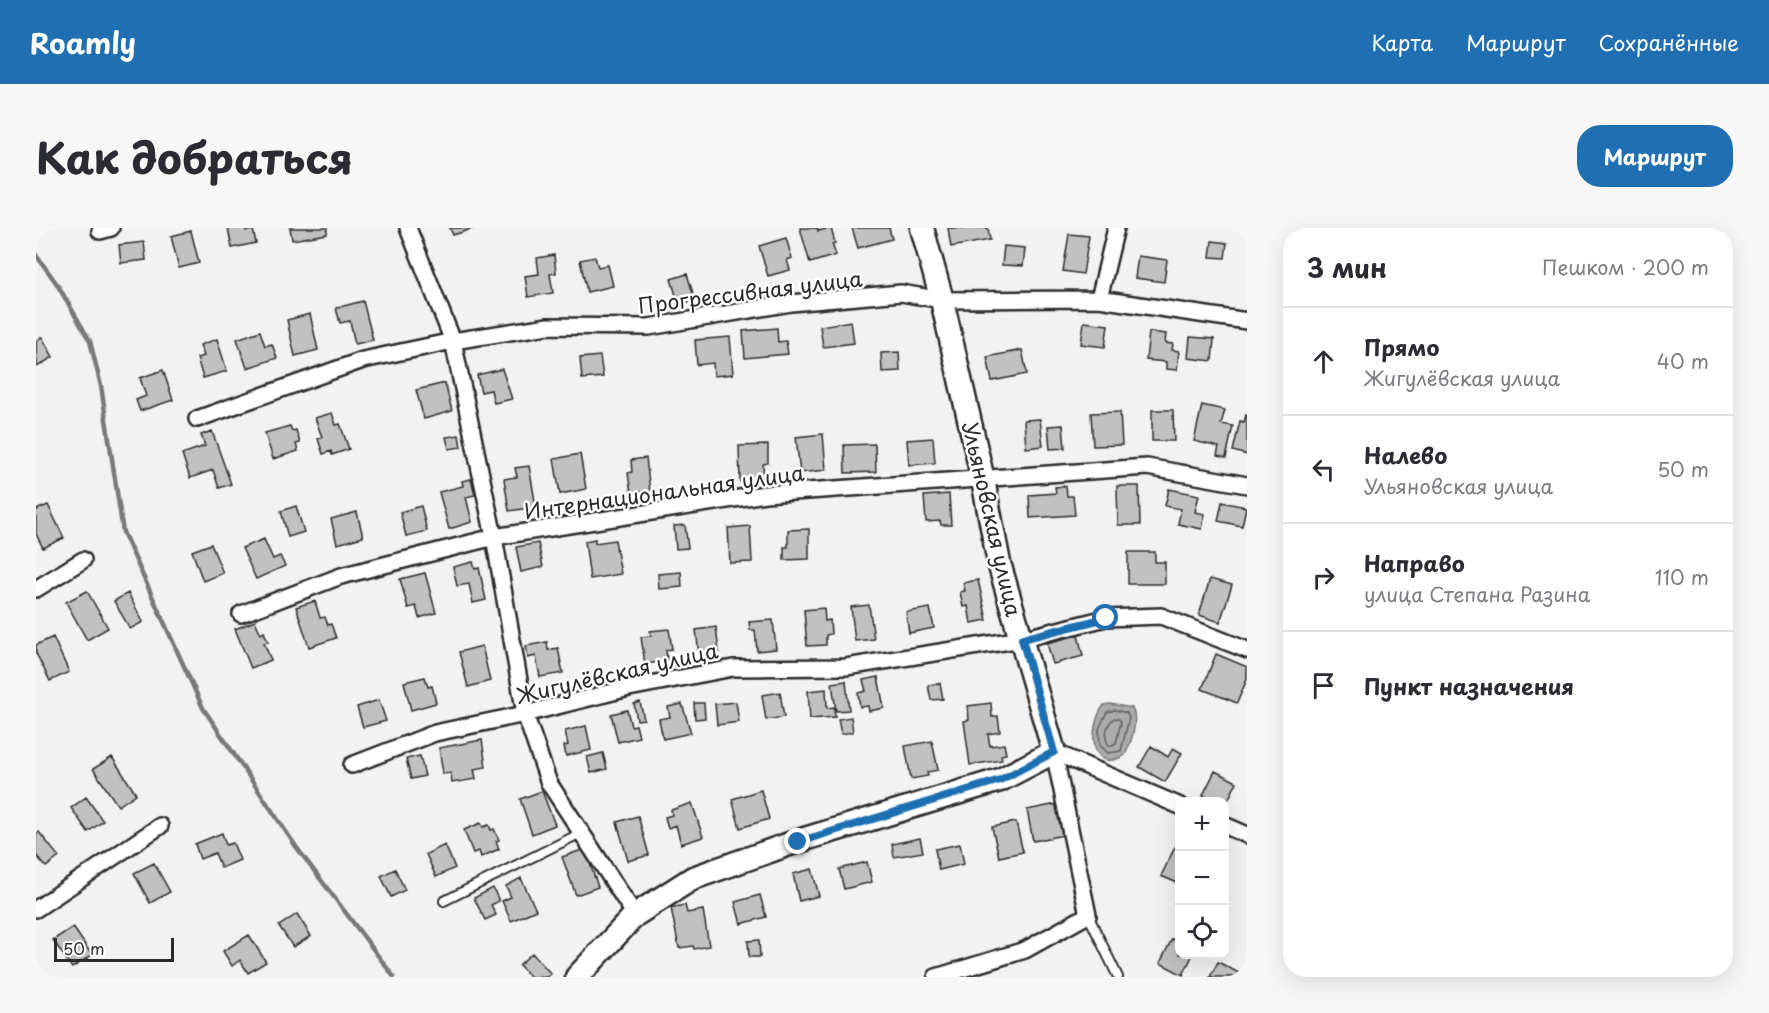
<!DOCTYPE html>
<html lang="ru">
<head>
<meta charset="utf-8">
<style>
	:root { --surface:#fff; --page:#f7f7f7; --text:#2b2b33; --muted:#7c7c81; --line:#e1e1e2; --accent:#1f6fb2 }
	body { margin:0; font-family:"Playpen Sans",sans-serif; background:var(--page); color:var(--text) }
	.controls { position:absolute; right:18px; bottom:18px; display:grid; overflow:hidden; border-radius:12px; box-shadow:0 6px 24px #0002 }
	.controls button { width:54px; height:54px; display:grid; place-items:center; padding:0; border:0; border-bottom:2px solid var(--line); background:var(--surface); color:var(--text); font:30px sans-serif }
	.scale { position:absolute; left:18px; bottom:15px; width:120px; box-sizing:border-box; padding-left:6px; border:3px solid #2b2b2b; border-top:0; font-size:16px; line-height:21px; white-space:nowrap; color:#2b2b2b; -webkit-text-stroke:4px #fff; paint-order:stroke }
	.stop { position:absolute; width:18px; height:18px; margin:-14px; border:4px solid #1f6fb2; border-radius:50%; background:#fff }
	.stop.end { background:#1f6fb2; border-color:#fff; box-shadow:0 2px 6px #0008 }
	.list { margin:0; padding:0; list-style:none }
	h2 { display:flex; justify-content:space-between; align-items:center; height:78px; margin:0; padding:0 24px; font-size:26px }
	h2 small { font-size:20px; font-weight:400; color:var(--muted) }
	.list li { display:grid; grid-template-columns:39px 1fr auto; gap:18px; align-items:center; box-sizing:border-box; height:108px; padding:0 24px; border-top:2px solid var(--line) }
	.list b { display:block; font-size:22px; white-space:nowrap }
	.list p { margin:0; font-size:20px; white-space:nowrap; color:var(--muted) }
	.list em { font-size:20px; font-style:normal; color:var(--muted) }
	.icon { flex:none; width:33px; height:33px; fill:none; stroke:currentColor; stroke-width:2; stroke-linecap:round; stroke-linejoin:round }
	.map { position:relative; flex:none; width:1211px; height:749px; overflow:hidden; border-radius:24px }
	header { display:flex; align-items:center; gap:36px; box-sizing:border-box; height:84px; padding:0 30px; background:var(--accent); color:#fff }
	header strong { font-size:28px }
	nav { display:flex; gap:33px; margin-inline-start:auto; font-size:21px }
	.intro { display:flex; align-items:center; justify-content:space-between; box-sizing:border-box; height:144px; padding:0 36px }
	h1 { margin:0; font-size:42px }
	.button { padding:15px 27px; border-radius:24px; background:var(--accent); color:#fff; font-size:21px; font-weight:700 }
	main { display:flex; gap:36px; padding:0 36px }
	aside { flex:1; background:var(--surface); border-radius:24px; box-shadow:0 6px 24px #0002 }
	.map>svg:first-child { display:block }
</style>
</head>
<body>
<header>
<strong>Roamly</strong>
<nav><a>Карта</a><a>Маршрут</a><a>Сохранённые</a></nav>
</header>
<div class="intro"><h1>Как добраться</h1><a class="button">Маршрут</a></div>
<main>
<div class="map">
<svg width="1211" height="749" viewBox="0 0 1211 749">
	<rect width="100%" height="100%" fill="#f2f2f2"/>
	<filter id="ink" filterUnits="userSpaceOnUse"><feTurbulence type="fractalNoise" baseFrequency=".0167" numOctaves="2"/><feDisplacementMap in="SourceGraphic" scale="12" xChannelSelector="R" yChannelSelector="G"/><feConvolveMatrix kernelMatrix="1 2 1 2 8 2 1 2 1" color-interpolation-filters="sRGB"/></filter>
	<g filter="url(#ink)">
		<path fill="#ababab" stroke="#787878" stroke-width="1.5" d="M 1074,476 L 1096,480 C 1103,493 1095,515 1089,527 C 1054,548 1051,500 1068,477 Z"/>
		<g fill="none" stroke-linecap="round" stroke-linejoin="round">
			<path stroke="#5e5e5e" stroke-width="1.5" d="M 1079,482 L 1091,485 L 1093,490 L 1085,523 L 1072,525 L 1064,517 L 1063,501 L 1071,484 Z
				M 1078,490 L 1083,491 L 1085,494 L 1080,515 L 1074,518 C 1066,511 1071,496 1078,490 Z"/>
			<path stroke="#787878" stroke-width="4.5" d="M 0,27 L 21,56 L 54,113 L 65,158 L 87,304 L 167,480 L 261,620 L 358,749"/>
		</g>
		<path fill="#c1c1c1" stroke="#2b2b2b" stroke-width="1.5" d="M 192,0 L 210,0 L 210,3 L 217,2 L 220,15 L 196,20 Z
			M 254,0 L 291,0 L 291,6 L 256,12 Z
			M 414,0 L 439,0 L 417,7 Z
			M 764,0 L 781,0 L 782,3 L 795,0 L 799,15 L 796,16 L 800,27 L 774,35 Z
			M 816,0 L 853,0 L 856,11 L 822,20 Z
			M 912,0 L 952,0 L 954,12 L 915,19 Z
			M 155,3 L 163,35 L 143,40 L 135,8 Z
			M 1033,6 L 1053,8 L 1047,46 L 1027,43 Z
			M 750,10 L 756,30 L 751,32 L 754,42 L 732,48 L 723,18 Z
			M 1176,13 L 1191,15 L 1189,30 L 1174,29 Z
			M 108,14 L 110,32 L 85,35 L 83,17 Z
			M 968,18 L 989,20 L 987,38 L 966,37 Z
			M 518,27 L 520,45 L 514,46 L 517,65 L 492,69 L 489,48 L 503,46 L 501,30 Z
			M 1102,28 L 1131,32 L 1128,54 L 1099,50 Z
			M 559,29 L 562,39 L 572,37 L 577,58 L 551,64 L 544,32 Z
			M 651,46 L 659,72 L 643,77 L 635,51 Z
			M 327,73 L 337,112 L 319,116 L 314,93 L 304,95 L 300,80 Z
			M 274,86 L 282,122 L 259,128 L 251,92 Z
			M 815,93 L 818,115 L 787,119 L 784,98 Z
			M 1048,94 L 1072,97 L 1069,119 L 1045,116 Z
			M 741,100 L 742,114 L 750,113 L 752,126 L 709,130 L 707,103 Z
			M 224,103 L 229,118 L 236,116 L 241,130 L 211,140 L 201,111 Z
			M 1113,104 L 1130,106 L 1129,115 L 1137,116 L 1136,122 L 1143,123 L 1141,142 L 1130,141 L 1130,134 L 1110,132 Z
			M 6,109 L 17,129 L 1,139 L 0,113 Z
			M 694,109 L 697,146 L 678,148 L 677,135 L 661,137 L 659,112 Z
			M 1154,109 L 1178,111 L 1176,133 L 1152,130 Z
			M 181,111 L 191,143 L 167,150 L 161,130 L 168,128 L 164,117 Z
			M 986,122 L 991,146 L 956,153 L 951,129 Z
			M 863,124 L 864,143 L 846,144 L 845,125 Z
			M 564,128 L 567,149 L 546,151 L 544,130 Z
			M 466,141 L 476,171 L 458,175 L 455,162 L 445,164 L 441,147 Z
			M 127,142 L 137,172 L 104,183 L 100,172 L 110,168 L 104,150 Z
			M 409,155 L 416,183 L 388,191 L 380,162 Z
			M 1166,177 L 1189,182 L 1185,196 L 1197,198 L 1190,230 L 1181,228 L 1183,219 L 1158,213 Z
			M 1116,182 L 1137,182 L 1138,213 L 1116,213 Z
			M 1084,184 L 1086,217 L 1057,218 L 1055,185 Z
			M 296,185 L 300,197 L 304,196 L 313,221 L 296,227 L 295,223 L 287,226 L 282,211 L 286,209 L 279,190 Z
			M 1210,187 L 1211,188 L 1211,227 L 1197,223 L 1204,193 L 1208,194 Z
			M 1004,191 L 1007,218 L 990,220 L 988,192 Z
			M 1027,197 L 1029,220 L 1014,221 L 1012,198 Z
			M 254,198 L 256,203 L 260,202 L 264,215 L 260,216 L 262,223 L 237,231 L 229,205 Z
			M 176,203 L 195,256 L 183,260 L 177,242 L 154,250 L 146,226 L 169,218 L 165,207 Z
			M 787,206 L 790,242 L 764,245 L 760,209 Z
			M 423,207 L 425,219 L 413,221 L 410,209 Z
			M 897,210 L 899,235 L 873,237 L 871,212 Z
			M 839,216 L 840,244 L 809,245 L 808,217 Z
			M 732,217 L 732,235 L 727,236 L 728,254 L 704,254 L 703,218 Z
			M 544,226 L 550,261 L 524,266 L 518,231 Z
			M 610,230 L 614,263 L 595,265 L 592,245 L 596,244 L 595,232 Z
			M 493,238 L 500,279 L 473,283 L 468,251 L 481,249 L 479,240 Z
			M 435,251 L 439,267 L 430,269 L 436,294 L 413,301 L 403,264 L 427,258 L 426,253 Z
			M 1030,258 L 1031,268 L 1037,268 L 1039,287 L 994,290 L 993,267 L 1020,265 L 1019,259 Z
			M 1081,258 L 1103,258 L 1104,297 L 1082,297 Z
			M 1133,261 L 1163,267 L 1159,284 L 1169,286 L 1166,301 L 1142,296 L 1145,281 L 1129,278 Z
			M 913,266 L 915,297 L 905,297 L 904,293 L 890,294 L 888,268 Z
			M 1186,274 L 1210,279 L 1206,298 L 1182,293 Z
			M 12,277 L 28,310 L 7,320 L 0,306 L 0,282 Z
			M 260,278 L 268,304 L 252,309 L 245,283 Z
			M 385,278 L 391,303 L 370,308 L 364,284 Z
			M 321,284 L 327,309 L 301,316 L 295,291 Z
			M 649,297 L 652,320 L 640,321 L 638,298 Z
			M 714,298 L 716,334 L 694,335 L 692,300 Z
			M 773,301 L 773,331 L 748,332 L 748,319 L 752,319 L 752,302 Z
			M 228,311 L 237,331 L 244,328 L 249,338 L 220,351 L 206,320 Z
			M 559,311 L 559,315 L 579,312 L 585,346 L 554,351 L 549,313 Z
			M 502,315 L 507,339 L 485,344 L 480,319 Z
			M 175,316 L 187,345 L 167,353 L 156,323 Z
			M 1092,324 L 1119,324 L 1119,334 L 1129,334 L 1129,356 L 1092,356 Z
			M 437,334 L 439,341 L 443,340 L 450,372 L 437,375 L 433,356 L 421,358 L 417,339 Z
			M 645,344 L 646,359 L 623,361 L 622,346 Z
			M 389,345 L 400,385 L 383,390 L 380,378 L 372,380 L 364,351 Z
			M 1174,351 L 1196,357 L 1184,394 L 1163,387 Z
			M 942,352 L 951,392 L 935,395 L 932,378 L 927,379 L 924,364 L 929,363 L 927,355 Z
			M 51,363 L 72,400 L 51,412 L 30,374 Z
			M 92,365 L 107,394 L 94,401 L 78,373 Z
			M 279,373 L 284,390 L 289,389 L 292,397 L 295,396 L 300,410 L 273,419 L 260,379 Z
			M 833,377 L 838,411 L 819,413 L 815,379 Z
			M 788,380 L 789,393 L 794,392 L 795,406 L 790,407 L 790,417 L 771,418 L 768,382 Z
			M 894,380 L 898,400 L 873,405 L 870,384 Z
			M 737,392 L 740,421 L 721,423 L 719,402 L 714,402 L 713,394 Z
			M 219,393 L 225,406 L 228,404 L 232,414 L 228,415 L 235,432 L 215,440 L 199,401 Z
			M 680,399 L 683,424 L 663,427 L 660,402 Z
			M 633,401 L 636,421 L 630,422 L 631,433 L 609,436 L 605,409 L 615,408 L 614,403 Z
			M 1042,407 L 1047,428 L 1017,436 L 1011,415 Z
			M 17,409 L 33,444 L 14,453 L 0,425 L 0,417 Z
			M 511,414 L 512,422 L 522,420 L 527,445 L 504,449 L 500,428 L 492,430 L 490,418 Z
			M 446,418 L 454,453 L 432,459 L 423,424 Z
			M 1180,426 L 1211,439 L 1211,451 L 1201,475 L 1166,461 Z
			M 389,449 L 392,459 L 396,458 L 400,475 L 375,482 L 368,454 Z
			M 842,449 L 848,480 L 833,483 L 832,478 L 824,479 L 822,465 L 830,463 L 827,452 Z
			M 810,453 L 813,482 L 800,483 L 796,455 Z
			M 904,455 L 907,471 L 895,472 L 892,457 Z
			M 790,461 L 791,480 L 798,479 L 799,489 L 774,491 L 772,463 Z
			M 744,464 L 748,489 L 730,492 L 726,467 Z
			M 343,472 L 350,493 L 327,499 L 321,479 Z
			M 604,474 L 608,491 L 601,492 L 598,476 Z
			M 700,474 L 703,494 L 681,497 L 679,476 Z
			M 658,475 L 668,475 L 669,490 L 659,491 Z
			M 955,475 L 956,489 L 962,488 L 964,504 L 952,506 L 954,518 L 968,516 L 970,526 L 965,527 L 966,532 L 934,537 L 928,493 L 933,492 L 932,478 Z
			M 646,476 L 655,505 L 627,511 L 623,491 L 634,489 L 632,479 Z
			M 591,482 L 595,498 L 600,497 L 603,509 L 582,514 L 575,486 Z
			M 815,489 L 817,504 L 805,506 L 802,491 Z
			M 550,498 L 555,522 L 530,528 L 528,518 L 532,517 L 529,503 Z
			M 446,512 L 450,539 L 438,541 L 440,551 L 416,555 L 415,545 L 407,546 L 403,520 Z
			M 896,513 L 902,542 L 891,544 L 892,548 L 875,551 L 869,518 Z
			M 1115,518 L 1132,529 L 1137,520 L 1146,525 L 1129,554 L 1103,539 Z
			M 567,525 L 571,541 L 555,545 L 551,529 Z
			M 384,528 L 389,548 L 375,551 L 370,531 Z
			M 76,529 L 100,566 L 82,578 L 57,541 Z
			M 1179,543 L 1201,554 L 1189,578 L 1188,574 L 1179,574 L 1167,567 Z
			M 725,562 L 733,591 L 704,600 L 696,571 Z
			M 506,563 L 519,597 L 496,606 L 484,571 Z
			M 50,569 L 67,593 L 52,604 L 35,580 Z
			M 656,575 L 667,609 L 645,616 L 640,597 L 632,600 L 629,589 L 636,587 L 635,582 Z
			M 1021,576 L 1028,607 L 997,613 L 991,582 Z
			M 602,588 L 613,627 L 592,633 L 581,594 Z
			M 980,594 L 987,624 L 963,629 L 956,599 Z
			M 445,595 L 447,599 L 453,597 L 455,602 L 458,601 L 463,612 L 460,613 L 463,621 L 445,629 L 443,623 L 437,625 L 428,602 Z
			M 3,604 L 23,629 L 10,639 L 0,627 L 0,606 Z
			M 186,605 L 190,617 L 197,615 L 204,632 L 185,640 L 179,625 L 164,631 L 159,616 Z
			M 884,610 L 887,624 L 858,629 L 856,616 Z
			M 924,616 L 928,636 L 903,642 L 899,621 Z
			M 409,617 L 419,640 L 400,649 L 390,626 Z
			M 1139,619 L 1144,621 L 1144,656 L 1125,648 Z
			M 549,621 L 562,659 L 540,667 L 526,629 Z
			M 831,634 L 836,654 L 808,661 L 803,641 Z
			M 118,635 L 134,664 L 114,675 L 98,645 Z
			M 359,641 L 369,662 L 355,669 L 345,648 Z
			M 776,641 L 783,668 L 763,673 L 757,646 Z
			M 485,650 L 500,682 L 475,693 L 466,673 L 475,669 L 470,658 Z
			M 457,660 L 463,673 L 455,677 L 460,687 L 449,692 L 438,670 Z
			M 724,667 L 730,689 L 705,696 L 699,674 Z
			M 649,677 L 651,685 L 667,682 L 673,718 L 658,721 L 657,718 L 643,720 L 635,680 Z
			M 261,686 L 275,708 L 257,719 L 243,698 Z
			M 37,699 L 56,727 L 36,740 L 17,712 Z
			M 1144,702 L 1144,726 L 1157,726 L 1147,747 L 1124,735 L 1136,711 L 1139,712 Z
			M 213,707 L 230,734 L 212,745 L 204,732 L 196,738 L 187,723 Z
			M 723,712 L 724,729 L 713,729 L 712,713 Z
			M 496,725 L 515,746 L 511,749 L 495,749 L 483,737 Z
			M 1182,734 L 1205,746 L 1204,749 L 1174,749 Z"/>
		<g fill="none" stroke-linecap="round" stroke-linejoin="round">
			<defs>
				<path id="lane" d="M 408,673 L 545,605
					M 1052,687 L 1082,749"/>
				<path id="street" d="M 372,0 L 417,113 L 458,309 L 489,486 L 513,555 L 599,687
					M 64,3 L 75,0
					M 1063,71 L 1080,0
					M 161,191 L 327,132 L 417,113 L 512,98 L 613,99 L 755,75 L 865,65 L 906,72 L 1063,71 L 1211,93
					M 0,361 L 47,332
					M 205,386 L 305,348 L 458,309 L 729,266 L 1111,239 L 1211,257
					M 1018,524 L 1144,578
					M 316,537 L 399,505 L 489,486 L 593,460 L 697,440 L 810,439 L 986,411 L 1070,390 L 1125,388 L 1211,422
					M 1188,597 L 1211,607
					M 0,681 L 124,598
					M 900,749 L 989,722 L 1052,687 L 1018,524"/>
				<path id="secondary" d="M 541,749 L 599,687 L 657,650 L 762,613 L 964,552 L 1018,524 L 963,335 L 947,252 L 906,72 L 886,0"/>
			</defs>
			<use href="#lane" stroke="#2b2b2b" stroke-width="12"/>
			<use href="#street" stroke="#2b2b2b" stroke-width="20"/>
			<use href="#secondary" stroke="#2b2b2b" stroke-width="27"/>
			<use href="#lane" stroke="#fff" stroke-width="8"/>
			<use href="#street" stroke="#fff" stroke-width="15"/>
			<use href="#secondary" stroke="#fff" stroke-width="22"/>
		</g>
	</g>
	<g fill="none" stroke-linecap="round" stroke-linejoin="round" filter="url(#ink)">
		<path stroke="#1f6fb2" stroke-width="8" d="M 762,614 L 964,552 L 1018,524 L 986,411 L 1070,390"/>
	</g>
	<g text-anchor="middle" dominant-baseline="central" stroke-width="5" stroke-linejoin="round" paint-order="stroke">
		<g font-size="21" fill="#2b2b2b" stroke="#fff">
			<text transform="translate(714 63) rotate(-7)">Прогрессивная улица</text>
			<text transform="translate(628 263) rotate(-8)">Интернациональная улица</text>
			<text transform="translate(957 291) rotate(77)">Ульяновская улица</text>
			<text transform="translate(581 444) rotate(-13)">Жигулёвская улица</text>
		</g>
	</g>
</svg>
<div class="controls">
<button>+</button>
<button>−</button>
<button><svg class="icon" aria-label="locate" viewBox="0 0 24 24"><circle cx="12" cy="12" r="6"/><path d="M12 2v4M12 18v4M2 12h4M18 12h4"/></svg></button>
</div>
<div class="scale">50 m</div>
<div class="stop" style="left:1070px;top:390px"></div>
<div class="stop end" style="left:762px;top:614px"></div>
</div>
<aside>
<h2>3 мин<small>Пешком · 200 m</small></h2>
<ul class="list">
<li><svg class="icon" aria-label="ahead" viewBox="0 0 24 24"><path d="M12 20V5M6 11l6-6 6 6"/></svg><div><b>Прямо</b><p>Жигулёвская улица</p></div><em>40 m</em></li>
<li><svg class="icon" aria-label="left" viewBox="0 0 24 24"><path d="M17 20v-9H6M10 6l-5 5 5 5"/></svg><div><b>Налево</b><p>Ульяновская улица</p></div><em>50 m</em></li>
<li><svg class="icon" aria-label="right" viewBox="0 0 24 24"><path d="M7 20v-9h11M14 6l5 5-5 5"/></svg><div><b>Направо</b><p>улица Степана Разина</p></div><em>110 m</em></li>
<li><svg class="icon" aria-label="arrive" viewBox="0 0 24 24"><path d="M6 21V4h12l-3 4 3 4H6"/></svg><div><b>Пункт назначения</b></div></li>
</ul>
</aside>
</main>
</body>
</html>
